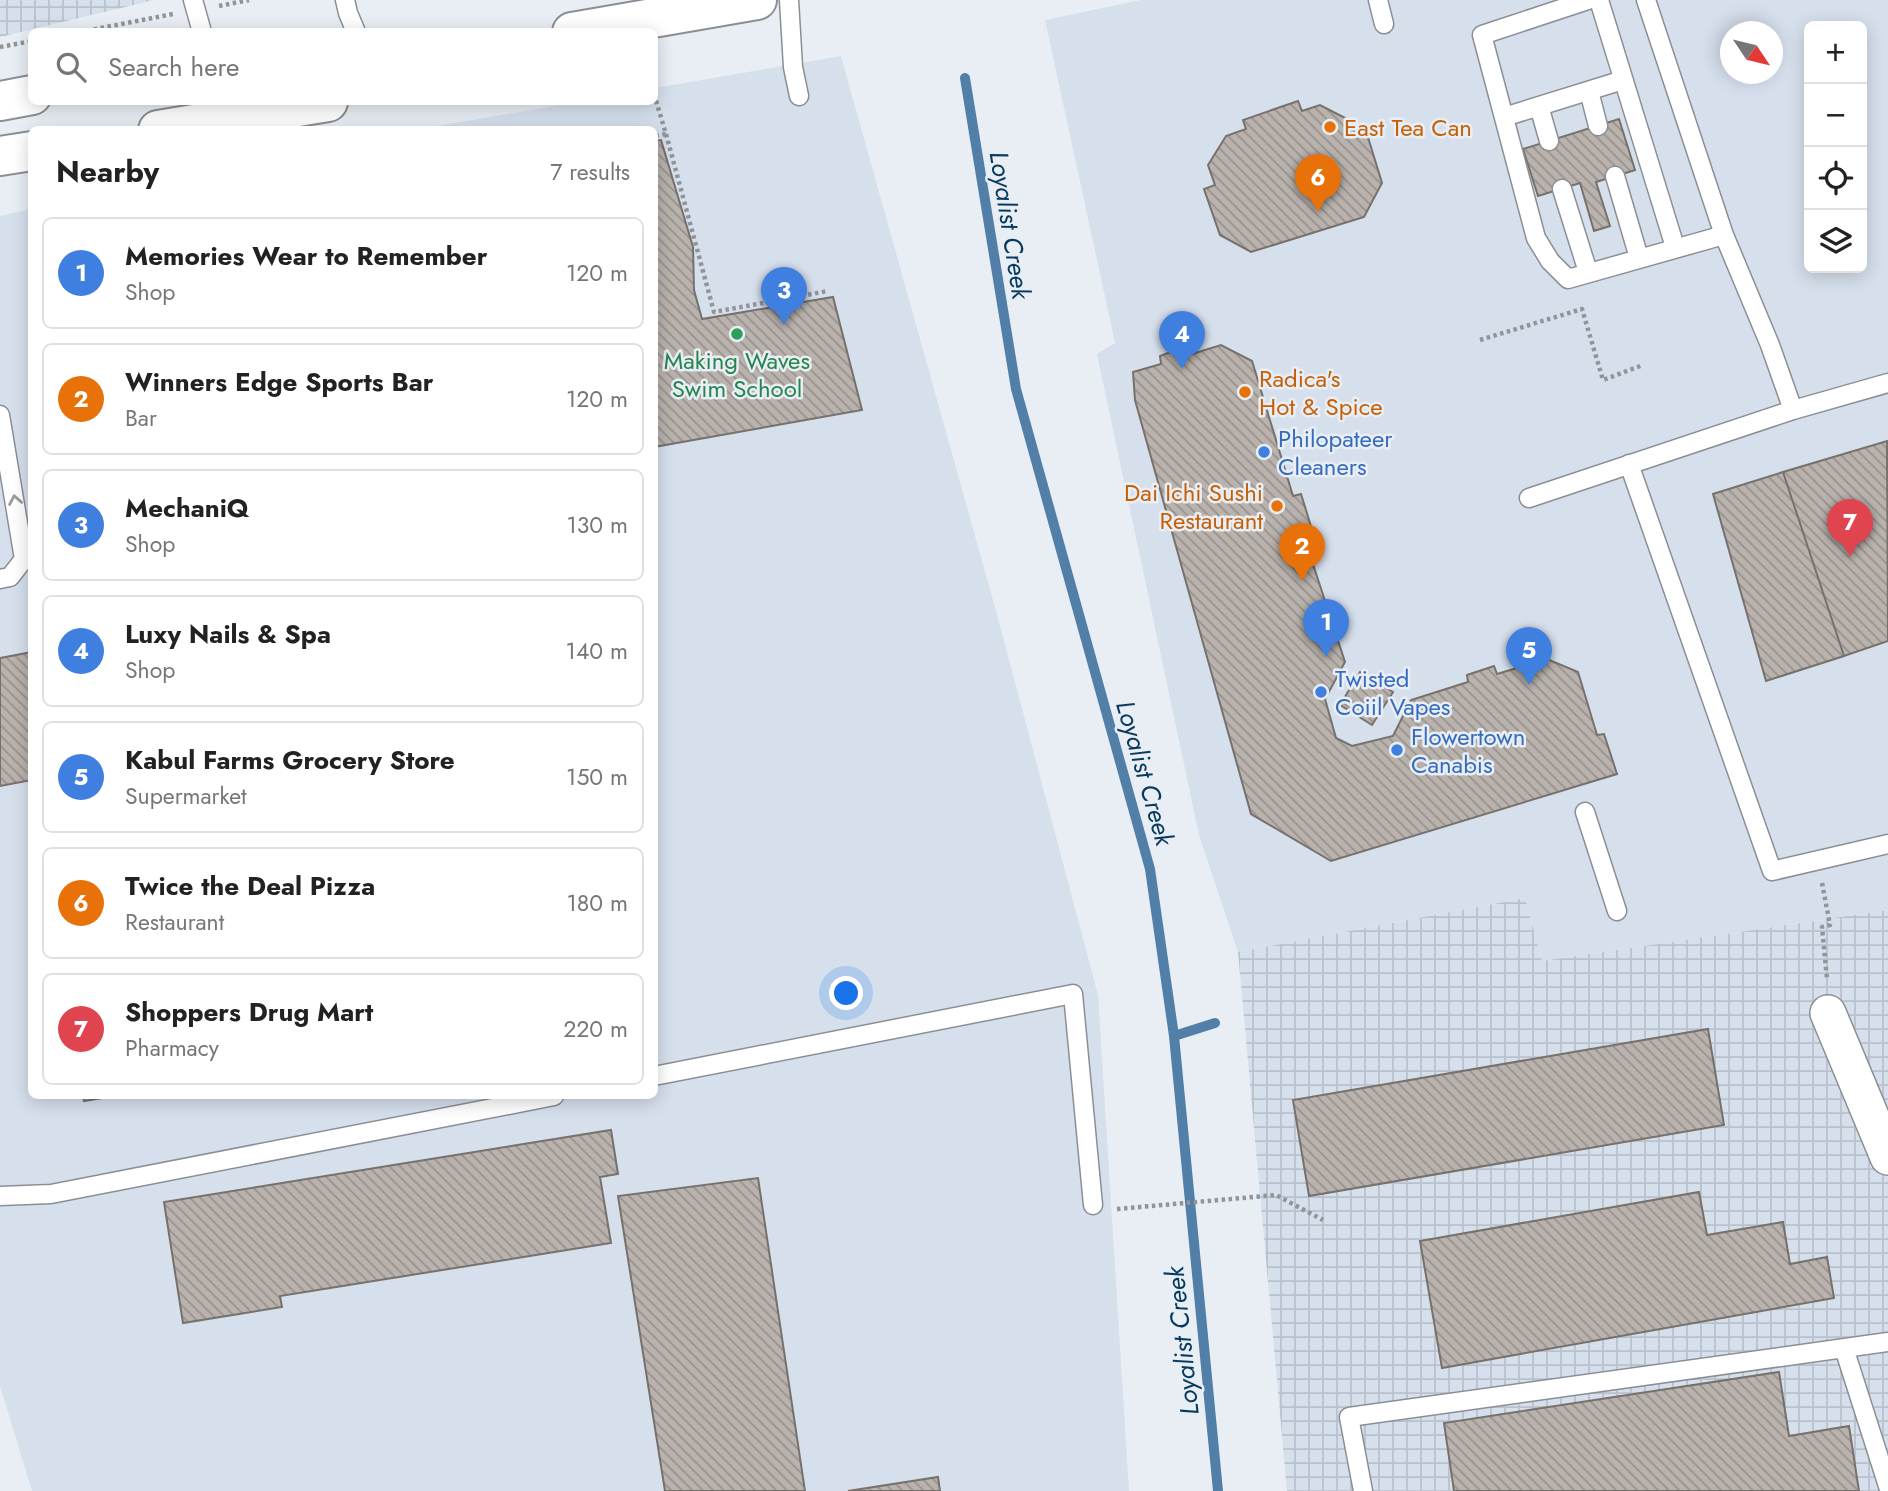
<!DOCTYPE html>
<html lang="en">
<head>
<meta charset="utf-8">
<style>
	:root { --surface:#fff; --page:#f2f2f2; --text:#222; --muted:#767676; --line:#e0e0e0; --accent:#005b8c }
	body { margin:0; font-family:Jost,sans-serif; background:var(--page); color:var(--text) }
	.controls { position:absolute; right:21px; top:21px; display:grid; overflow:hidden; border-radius:10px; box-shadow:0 4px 18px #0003 }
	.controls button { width:63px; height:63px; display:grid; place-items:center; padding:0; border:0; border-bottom:2px solid var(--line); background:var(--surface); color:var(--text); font:35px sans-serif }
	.compass { position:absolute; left:1720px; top:21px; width:63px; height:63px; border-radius:50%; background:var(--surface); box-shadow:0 4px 18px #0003; rotate:125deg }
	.you { position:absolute; left:847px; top:994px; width:24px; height:24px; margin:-18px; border:5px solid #fff; border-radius:50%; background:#1a73e8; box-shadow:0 0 0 10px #1a73e833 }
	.badge { display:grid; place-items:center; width:46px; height:46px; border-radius:50%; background:var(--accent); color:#fff; font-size:23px; font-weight:700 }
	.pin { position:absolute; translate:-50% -58px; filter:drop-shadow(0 2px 4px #0008) }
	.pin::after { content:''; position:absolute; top:37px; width:24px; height:21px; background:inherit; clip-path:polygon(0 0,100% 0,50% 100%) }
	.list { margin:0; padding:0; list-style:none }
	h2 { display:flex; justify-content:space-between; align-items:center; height:91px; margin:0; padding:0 28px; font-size:30px }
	h2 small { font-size:23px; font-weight:400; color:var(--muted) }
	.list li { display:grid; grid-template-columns:46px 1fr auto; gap:21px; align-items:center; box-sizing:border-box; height:112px; margin:0 14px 14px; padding:0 14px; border:2px solid var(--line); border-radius:10px }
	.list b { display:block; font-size:26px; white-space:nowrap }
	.list p { margin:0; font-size:23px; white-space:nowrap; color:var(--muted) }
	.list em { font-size:23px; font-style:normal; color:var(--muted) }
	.icon { flex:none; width:38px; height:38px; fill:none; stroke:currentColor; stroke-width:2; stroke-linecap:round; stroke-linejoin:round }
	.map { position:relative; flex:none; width:1888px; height:1491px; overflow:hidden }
	.search { position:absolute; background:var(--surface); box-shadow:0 4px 18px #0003; left:28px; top:28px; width:630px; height:77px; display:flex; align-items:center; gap:18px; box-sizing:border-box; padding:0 24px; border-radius:10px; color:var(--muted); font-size:26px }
	.panel { position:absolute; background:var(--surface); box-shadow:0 4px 18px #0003; left:28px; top:126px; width:630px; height:973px; border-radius:10px }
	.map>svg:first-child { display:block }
</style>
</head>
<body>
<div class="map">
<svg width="1888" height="1491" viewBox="0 0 1888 1491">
	<defs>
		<pattern id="industrial-grid" width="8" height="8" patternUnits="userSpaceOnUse" patternTransform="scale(1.75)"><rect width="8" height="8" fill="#d6e0ed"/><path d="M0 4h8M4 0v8" fill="none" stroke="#b8c1cc"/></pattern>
		<pattern id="building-back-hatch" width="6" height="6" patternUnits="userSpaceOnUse" patternTransform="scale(1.75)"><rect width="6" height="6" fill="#b9b2ad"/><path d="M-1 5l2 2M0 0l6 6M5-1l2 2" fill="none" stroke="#97928e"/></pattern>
	</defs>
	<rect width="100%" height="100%" fill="#e9eef5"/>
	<path fill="#d6e0ed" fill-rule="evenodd" d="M 1141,0 L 1888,0 L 1888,910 L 1542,961 L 1525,898 L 1238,952 L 1199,835 L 1097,354 L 1115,343 L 1045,20 ZM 1809,26 L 1862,26 L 1862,268 L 1809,268 ZM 1730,32 L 1772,32 L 1772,74 L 1730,74 Z
		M 841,56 L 998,618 L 1098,995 L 1129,1491 L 32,1491 L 0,1386 L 0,216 L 31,209 L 32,1096 L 654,1096 L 654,130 L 420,129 L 578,102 L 654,102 L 655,88 Z"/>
	<path fill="url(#industrial-grid)" d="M 0,0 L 154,0 L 0,37 Z
		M 1525,898 L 1542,961 L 1888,910 L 1888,1491 L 1287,1491 L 1238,952 Z"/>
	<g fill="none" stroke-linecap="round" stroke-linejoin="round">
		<path stroke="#527fa7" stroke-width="10" d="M 965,78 L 1016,389 L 1150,869 L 1174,1036 L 1218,1491
			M 1174,1036 L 1215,1023"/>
	</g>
	<path fill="url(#building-back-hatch)" stroke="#77716c" stroke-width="2" d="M 1298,101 L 1302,111 L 1320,105 L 1351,121 L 1356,138 L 1367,134 L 1382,183 L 1364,217 L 1251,252 L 1220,235 L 1204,189 L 1215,185 L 1208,165 L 1226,136 L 1246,129 L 1243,120 Z
		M 1619,119 L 1635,170 L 1596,182 L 1610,226 L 1594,231 L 1580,183 L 1538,196 L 1523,149 Z
		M 661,140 L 693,247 L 694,290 L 702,319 L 833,297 L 862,410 L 654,447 L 654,141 Z
		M 1190,345 L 1192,354 L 1221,345 L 1252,361 L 1293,496 L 1301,494 L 1318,549 L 1309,552 L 1345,662 L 1325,699 L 1336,738 L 1352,746 L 1393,736 L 1411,700 L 1468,682 L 1467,675 L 1494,666 L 1497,674 L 1547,659 L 1578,672 L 1597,735 L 1604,734 L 1617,774 L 1331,861 L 1251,814 L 1135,400 L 1133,372 L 1161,364 L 1160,356 Z
		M 1887,441 L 1888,641 L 1844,656 L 1783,472 Z
		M 1783,472 L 1844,656 L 1766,681 L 1713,494 Z
		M 32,652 L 32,780 L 0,786 L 0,658 Z
		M 1360,672 L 1393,692 L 1372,725 L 1340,705 Z
		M 1708,1029 L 1724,1125 L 1309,1196 L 1293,1100 Z
		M 83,1096 L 114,1096 L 84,1101 Z
		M 611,1130 L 618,1174 L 600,1177 L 611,1243 L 280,1296 L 282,1307 L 183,1323 L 164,1202 Z
		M 758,1178 L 805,1491 L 665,1491 L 618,1196 Z
		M 1699,1192 L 1707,1235 L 1783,1222 L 1790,1264 L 1827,1257 L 1834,1298 L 1442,1368 L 1420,1241 Z
		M 1779,1372 L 1789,1436 L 1849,1426 L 1859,1491 L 1454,1491 L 1444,1423 Z
		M 938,1477 L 940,1491 L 848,1491 Z"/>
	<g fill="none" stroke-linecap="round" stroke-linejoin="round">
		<defs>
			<path id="service" d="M 193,0 L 202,32
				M 345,0 L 348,13 L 356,32
				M 789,0 L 793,67 L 799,96
				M 1378,0 L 1384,24
				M 1588,0 L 1482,35 L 1536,238 L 1550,261 L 1568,279 L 1724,235
				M 1599,0 L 1675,247
				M 1646,0 L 1724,235 L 1770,345 L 1793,410 L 1888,383
				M 1589,91 L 1598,126
				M 1539,106 L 1549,141
				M 1504,117 L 1623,80
				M 1615,176 L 1639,258
				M 1562,189 L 1588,272
				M 0,415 L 24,559 L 10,577 L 0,579
				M 1629,464 L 1772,871 L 1888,844
				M 1529,498 L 1793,410
				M 1585,812 L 1617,911
				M 654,1076 L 1073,994 L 1093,1205
				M 0,1196 L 51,1194 L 554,1096
				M 1844,1348 L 1888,1486
				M 1363,1491 L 1349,1417 L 1888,1342"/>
			<path id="minor" d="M 1828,1013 L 1888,1157"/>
			<path id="secondary" d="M 572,32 L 757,0
				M 0,101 L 32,95
				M 158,130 L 328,102
				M 0,156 L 32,151"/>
		</defs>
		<use href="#service" stroke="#8b8f95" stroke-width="21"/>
		<use href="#minor" stroke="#8b8f95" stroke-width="38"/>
		<use href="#secondary" stroke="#8b8f95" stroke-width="42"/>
		<path stroke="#91959a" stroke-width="4.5" stroke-dasharray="3.5 3.5" stroke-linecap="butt" d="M 219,6 L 249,0
			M 80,32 L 173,14
			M 0,47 L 32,41
			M 654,94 L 666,134 L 654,136
			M 666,134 L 714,312 L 828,291
			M 1480,340 L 1582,309 L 1603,380 L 1643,365
			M 1822,883 L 1830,925 L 1822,927 L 1827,979
			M 1117,1209 L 1276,1195 L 1323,1220"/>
		<use href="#service" stroke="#fff" stroke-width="18"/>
		<use href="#minor" stroke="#fff" stroke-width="35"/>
		<use href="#secondary" stroke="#fff" stroke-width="38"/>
	</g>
	<defs><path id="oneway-chevron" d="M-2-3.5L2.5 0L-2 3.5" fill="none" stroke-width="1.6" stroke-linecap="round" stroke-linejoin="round" transform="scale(1.75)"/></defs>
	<use stroke="#9c9d9e" href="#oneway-chevron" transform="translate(15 500) rotate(-100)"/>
	<g fill="#e8710a" stroke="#e9eef5" stroke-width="2.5">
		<circle cx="1330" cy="127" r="7"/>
		<circle cx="1245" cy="392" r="7"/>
		<circle cx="1277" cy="506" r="7"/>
	</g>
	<circle fill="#2e9e5b" stroke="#e9eef5" stroke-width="2.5" cx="737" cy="334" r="7"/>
	<g fill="#3f7fe0" stroke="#e9eef5" stroke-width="2.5">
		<circle cx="1264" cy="452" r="7"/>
		<circle cx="1321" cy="692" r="7"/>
		<circle cx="1397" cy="750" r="7"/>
	</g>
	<g text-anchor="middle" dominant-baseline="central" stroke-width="5" stroke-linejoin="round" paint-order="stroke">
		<g font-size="24" fill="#c56008" stroke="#e9eef5" text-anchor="start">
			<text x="1344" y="127">East Tea Can</text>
			<text x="1259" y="378">Radica's<tspan x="1259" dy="28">Hot &amp; Spice</tspan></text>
			<text x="1263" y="492" text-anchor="end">Dai Ichi Sushi<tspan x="1263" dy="28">Restaurant</tspan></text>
		</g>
		<g font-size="24" fill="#27864d" stroke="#e9eef5">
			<text x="737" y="360">Making Waves<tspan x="737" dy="28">Swim School</tspan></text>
		</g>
		<g font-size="24" fill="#366cbe" stroke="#e9eef5" text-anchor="start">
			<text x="1278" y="438">Philopateer<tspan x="1278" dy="28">Cleaners</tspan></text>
			<text x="1335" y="678">Twisted<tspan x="1335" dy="28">Coiil Vapes</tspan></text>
			<text x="1411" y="736">Flowertown<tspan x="1411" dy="28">Canabis</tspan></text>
		</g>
		<g font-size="26" font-style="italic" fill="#083a5f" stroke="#e9eef5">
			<text transform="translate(1010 225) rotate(81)">Loyalist Creek</text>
			<text transform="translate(1145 773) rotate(74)">Loyalist Creek</text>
			<text transform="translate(1182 1341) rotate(-96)">Loyalist Creek</text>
		</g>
	</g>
</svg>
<div class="controls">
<button>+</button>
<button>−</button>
<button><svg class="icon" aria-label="locate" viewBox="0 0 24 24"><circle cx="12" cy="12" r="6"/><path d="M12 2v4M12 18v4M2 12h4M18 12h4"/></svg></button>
<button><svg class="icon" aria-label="layers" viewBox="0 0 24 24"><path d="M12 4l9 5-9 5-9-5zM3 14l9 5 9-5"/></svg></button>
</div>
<svg class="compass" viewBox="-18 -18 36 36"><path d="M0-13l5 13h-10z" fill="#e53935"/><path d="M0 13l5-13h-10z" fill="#767676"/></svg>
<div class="you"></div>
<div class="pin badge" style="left:1326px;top:657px;background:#3f7fe0">1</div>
<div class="pin badge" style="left:1302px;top:581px;background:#e8710a">2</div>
<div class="pin badge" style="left:784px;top:325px;background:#3f7fe0">3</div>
<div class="pin badge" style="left:1182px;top:369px;background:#3f7fe0">4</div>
<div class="pin badge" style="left:1529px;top:685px;background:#3f7fe0">5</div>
<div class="pin badge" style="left:1318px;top:212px;background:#e8710a">6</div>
<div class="pin badge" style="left:1850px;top:557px;background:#e0444e">7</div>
<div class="search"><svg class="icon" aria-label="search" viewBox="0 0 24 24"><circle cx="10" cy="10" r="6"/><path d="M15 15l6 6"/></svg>Search here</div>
<section class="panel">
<h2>Nearby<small>7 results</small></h2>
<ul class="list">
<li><span class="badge" style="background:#3f7fe0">1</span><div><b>Memories Wear to Remember</b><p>Shop</p></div><em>120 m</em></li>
<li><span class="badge" style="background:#e8710a">2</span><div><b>Winners Edge Sports Bar</b><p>Bar</p></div><em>120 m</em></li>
<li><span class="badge" style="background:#3f7fe0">3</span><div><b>MechaniQ</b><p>Shop</p></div><em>130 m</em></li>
<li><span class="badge" style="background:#3f7fe0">4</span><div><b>Luxy Nails &amp; Spa</b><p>Shop</p></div><em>140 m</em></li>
<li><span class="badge" style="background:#3f7fe0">5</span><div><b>Kabul Farms Grocery Store</b><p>Supermarket</p></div><em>150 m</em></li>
<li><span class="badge" style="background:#e8710a">6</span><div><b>Twice the Deal Pizza</b><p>Restaurant</p></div><em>180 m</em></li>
<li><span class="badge" style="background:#e0444e">7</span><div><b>Shoppers Drug Mart</b><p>Pharmacy</p></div><em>220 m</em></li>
</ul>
</section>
</div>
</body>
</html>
